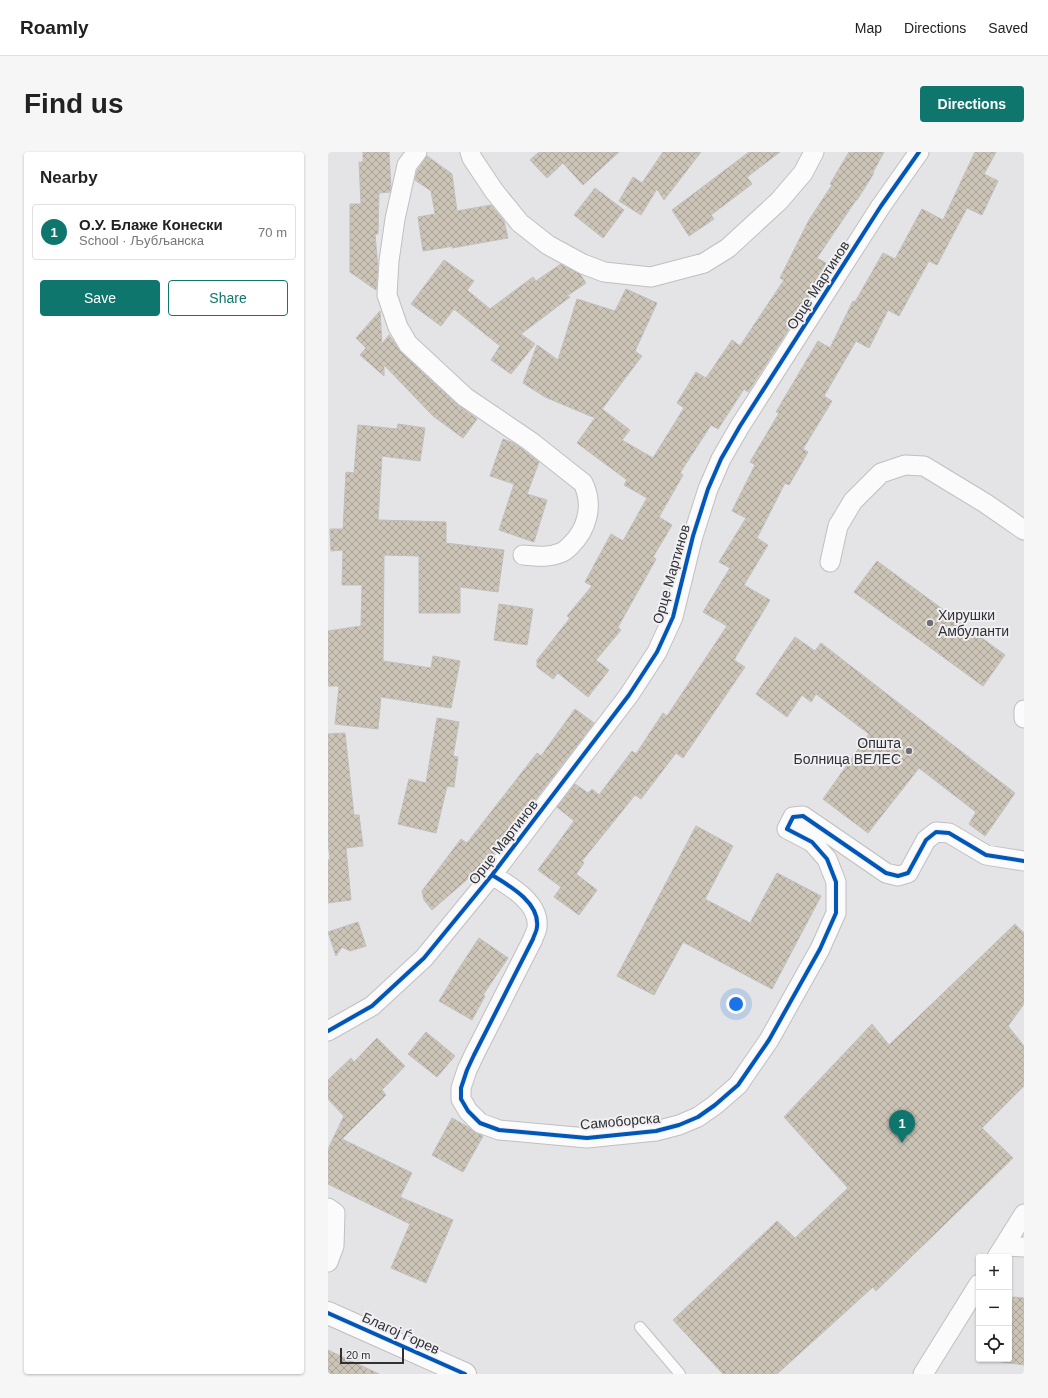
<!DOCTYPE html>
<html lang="en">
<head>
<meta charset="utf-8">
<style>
	:root { --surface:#fff; --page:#f6f6f6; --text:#222; --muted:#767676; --line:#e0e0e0; --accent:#0f766e }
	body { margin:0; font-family:Arial,sans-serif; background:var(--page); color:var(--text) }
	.controls { position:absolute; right:12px; bottom:12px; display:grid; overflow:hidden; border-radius:4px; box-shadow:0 1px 3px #0004 }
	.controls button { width:36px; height:36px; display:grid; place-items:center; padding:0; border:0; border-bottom:1px solid var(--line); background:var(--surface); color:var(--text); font:20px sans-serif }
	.scale { position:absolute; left:12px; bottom:10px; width:64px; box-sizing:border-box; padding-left:4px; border:2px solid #313032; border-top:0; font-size:11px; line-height:14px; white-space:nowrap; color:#313032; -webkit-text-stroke:3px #f0eff3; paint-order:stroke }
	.you { position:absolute; left:408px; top:852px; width:14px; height:14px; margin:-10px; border:3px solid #fff; border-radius:50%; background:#1a73e8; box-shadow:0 0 0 6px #1a73e833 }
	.badge { display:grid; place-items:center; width:26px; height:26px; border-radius:50%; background:var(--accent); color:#fff; font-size:13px; font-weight:700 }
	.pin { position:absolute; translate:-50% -33px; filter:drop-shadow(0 1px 2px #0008) }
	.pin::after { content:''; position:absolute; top:21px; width:14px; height:12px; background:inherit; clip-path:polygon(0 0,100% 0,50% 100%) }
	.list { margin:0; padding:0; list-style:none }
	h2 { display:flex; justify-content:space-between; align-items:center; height:52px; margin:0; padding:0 16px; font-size:17px }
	h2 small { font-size:13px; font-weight:400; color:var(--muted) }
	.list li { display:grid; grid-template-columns:26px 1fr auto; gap:12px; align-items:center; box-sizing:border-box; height:56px; margin:0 8px 8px; padding:0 8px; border:1px solid var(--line); border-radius:4px }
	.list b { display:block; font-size:15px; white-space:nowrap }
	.list p { margin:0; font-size:13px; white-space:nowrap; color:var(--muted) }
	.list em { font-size:13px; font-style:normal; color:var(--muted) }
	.actions { display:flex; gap:8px; padding:12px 16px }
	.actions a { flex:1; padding:9px 0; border:1px solid var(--accent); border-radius:4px; text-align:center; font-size:14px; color:var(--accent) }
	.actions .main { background:var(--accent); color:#fff }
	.icon { flex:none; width:22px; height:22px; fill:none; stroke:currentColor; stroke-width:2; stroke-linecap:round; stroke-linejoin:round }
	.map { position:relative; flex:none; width:696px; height:1222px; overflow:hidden; border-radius:4px }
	header { display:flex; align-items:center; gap:24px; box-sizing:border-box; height:56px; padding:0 20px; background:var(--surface); border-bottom:1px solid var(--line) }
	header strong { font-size:19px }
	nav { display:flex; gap:22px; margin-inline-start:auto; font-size:14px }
	.intro { display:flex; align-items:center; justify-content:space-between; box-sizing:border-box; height:96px; padding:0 24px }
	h1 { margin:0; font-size:28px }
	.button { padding:10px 18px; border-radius:4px; background:var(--accent); color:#fff; font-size:14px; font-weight:700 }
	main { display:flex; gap:24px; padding:0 24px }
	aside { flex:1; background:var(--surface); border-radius:4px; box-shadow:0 1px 3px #0004 }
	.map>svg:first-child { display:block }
</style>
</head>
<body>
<header>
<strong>Roamly</strong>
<nav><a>Map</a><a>Directions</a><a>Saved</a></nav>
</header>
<div class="intro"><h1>Find us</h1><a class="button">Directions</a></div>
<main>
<aside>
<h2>Nearby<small></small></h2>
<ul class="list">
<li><span class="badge">1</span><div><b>О.У. Блаже Конески</b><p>School · Љубљанска</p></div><em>70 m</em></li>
</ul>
<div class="actions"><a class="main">Save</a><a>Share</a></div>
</aside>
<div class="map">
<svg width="696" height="1222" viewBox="0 0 696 1222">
	<defs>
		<pattern id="building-cross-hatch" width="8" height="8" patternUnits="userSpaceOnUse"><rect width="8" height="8" fill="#ccc4b7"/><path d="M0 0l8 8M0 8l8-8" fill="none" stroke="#a6a095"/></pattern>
	</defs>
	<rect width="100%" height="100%" fill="#e4e3e5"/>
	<path fill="url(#building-cross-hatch)" stroke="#c0bfbf" d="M 35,0 L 61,0 L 63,35 L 62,40 L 51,41 L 50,82 L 47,82 L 50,116 L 48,138 L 22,120 L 22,52 L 33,52 L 31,10 L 35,10 Z
		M 211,0 L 291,0 L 255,33 L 235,11 L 219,26 L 202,8 Z
		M 335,0 L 373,0 L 336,48 L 329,37 L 313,63 L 291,49 L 305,25 L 314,31 Z
		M 421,0 L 452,0 L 419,25 L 424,32 L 383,63 L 386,67 L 361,84 L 344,58 Z
		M 521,0 L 556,0 L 545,20 L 546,21 L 529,48 L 528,48 L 489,106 L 498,111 L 477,152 L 420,240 L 416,237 L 390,277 L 383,273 L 352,321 L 355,323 L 331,365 L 344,373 L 325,405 L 328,407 L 290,475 L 293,478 L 268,508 L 281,518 L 260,545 L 230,521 L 225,527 L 209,515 L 209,508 L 242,466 L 239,464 L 264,434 L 257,430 L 283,382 L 295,389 L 319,346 L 296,333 L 299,328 L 249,291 L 267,266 L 217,245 L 195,231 L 209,193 L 230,208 L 249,147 L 287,159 L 298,137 L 329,151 L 307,199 L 314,204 L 274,257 L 302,278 L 294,288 L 325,306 L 356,256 L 349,251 L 368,220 L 378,226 L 404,188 L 412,194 L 456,128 L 452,126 L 481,68 L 504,33 L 502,32 Z
		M 647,0 L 668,0 L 656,22 L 670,29 L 654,63 L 639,56 L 609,113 L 601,109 L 571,164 L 560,158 L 541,196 L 528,189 L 496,244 L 504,249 L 475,297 L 480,300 L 461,333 L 457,331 L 429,386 L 440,393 L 416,433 L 442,448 L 406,508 L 417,515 L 355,606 L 348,601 L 313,647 L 307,643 L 254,709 L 256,711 L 248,722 L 269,738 L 251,763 L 226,745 L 233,735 L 210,718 L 246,669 L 229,655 L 247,632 L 260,641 L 264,637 L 271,643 L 304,599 L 308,602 L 335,561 L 339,564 L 399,474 L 375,460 L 402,416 L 391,410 L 418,366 L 404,359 L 427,313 L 422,310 L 451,261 L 448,260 L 490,189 L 502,196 L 525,149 L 527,150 L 555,101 L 567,107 L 594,57 L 615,68 Z
		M 99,4 L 124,22 L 129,59 L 163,53 L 176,69 L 180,86 L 124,96 L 126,94 L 95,99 L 90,65 L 107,62 L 103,39 L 87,28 L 89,19 Z
		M 267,36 L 296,58 L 275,86 L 246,63 Z
		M 116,108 L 146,129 L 139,138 L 162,157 L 205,125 L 208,129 L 233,112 L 252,122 L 258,131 L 239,144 L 242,145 L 193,182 L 207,192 L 183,222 L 163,208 L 172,194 L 126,157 L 113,174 L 83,152 Z
		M 52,159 L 54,192 L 61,183 L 73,200 L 130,253 L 149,267 L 135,286 L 105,264 L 56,213 L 56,224 L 32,203 L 38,196 L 28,186 Z
		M 70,272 L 97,276 L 92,309 L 54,304 L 50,368 L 118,370 L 118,391 L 176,398 L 170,440 L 132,435 L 132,461 L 91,461 L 91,404 L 56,403 L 55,509 L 103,516 L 105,504 L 132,509 L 123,556 L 53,545 L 50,577 L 7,572 L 11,534 L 0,534 L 0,479 L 33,474 L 34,433 L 14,433 L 15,398 L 3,399 L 2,377 L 15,377 L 18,320 L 26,321 L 30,273 L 69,277 Z
		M 175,287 L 186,291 L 211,310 L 199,342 L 219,348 L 206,390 L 171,378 L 186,332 L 162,324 Z
		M 549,409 L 677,503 L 655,534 L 526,440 Z
		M 171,452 L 205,457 L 199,493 L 166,488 Z
		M 467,485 L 487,499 L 493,491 L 687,641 L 657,684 L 641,672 L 648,660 L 591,616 L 540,681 L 495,647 L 541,582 L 488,542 L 483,550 L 474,543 L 459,565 L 428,542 Z
		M 247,557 L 266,571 L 146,728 L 142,725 L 104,758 L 96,748 L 94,739 L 133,687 L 139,691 L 209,601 L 213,604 Z
		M 109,566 L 131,570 L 125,604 L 130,605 L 126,635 L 119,634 L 108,681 L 70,672 L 81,627 L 98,631 Z
		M 17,581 L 26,663 L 31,663 L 35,694 L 18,696 L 23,748 L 0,751 L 0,708 L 2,707 L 0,690 L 0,582 Z
		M 368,674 L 405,694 L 377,747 L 422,771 L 449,721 L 493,744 L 444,837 L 355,790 L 326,843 L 289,824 Z
		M 30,770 L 38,794 L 22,799 L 14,795 L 8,804 L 0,780 Z
		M 687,772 L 696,781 L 696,852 L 680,874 L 696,894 L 696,934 L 654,976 L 685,1006 L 548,1139 L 545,1135 L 449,1222 L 395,1222 L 345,1168 L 449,1069 L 467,1086 L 520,1036 L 456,965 L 544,872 L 561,893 Z
		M 151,786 L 180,806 L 155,843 L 157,844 L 144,868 L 111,849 L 128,821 Z
		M 98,880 L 127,904 L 109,925 L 80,902 Z
		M 49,886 L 77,914 L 54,938 L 58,943 L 14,987 L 84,1021 L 72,1045 L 125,1068 L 98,1131 L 63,1116 L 82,1072 L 0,1032 L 0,997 L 16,964 L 0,947 L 0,928 L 23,906 L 26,910 Z
		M 124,966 L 140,975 L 148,981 L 155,984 L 135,1020 L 104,1003 Z
		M 685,1145 L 696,1146 L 696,1213 L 653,1207 L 681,1207 L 681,1178 Z
		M 0,1198 L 51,1222 L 0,1222 Z"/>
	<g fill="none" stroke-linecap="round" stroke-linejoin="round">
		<defs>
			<path id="lane" d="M 312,1175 L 352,1222"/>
			<path id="street" d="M 89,0 L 79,13 L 67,67 L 61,109 L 59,143 L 70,175 L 80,192 L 137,245 L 202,289 L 255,331 C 266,353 259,378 242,394 C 239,397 236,400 232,401 C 220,406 208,404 195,403
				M 142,0 L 144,6 L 166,39 L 192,71 L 220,93 L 255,112 L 276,120 L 323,125 L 376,111 L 400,96 L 451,49 L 475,21 L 486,0
				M 502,410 L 510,374 L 525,349 L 553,321 L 577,313 L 596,314 L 657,351 L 696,378
				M 696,558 L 696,566
				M 164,723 C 182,734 212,751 209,775 C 209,779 206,783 205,787 L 146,903 L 139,918 L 133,936 L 133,947 L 140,959 L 152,971 L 171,978 L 259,986 L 328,979 L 351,973 L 370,965 L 387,953 L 410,933 L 441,888 L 492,797 L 508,761 L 508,730 L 499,707 L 484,690 L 459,677 L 465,665 L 475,664 L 558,721 L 570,724 L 580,721 L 598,688 L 608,680 L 621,681 L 658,703 L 696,709
				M 0,879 L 44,854 L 96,806 L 164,723 L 301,543 L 329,500 L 345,465 L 365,384 L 380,337 L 393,307 L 412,274 L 553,54 L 591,0
				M 0,1056 L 7,1061 L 6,1094 L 0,1110
				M 676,1094 L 696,1095
				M 669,1105 L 696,1062
				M 595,1222 L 651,1132"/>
			<path id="secondary" d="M 0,1161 L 137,1222"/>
		</defs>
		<use href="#lane" stroke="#c0bfc1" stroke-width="12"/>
		<use href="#street" stroke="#c0bfc1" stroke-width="21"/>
		<use href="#secondary" stroke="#c0bfc1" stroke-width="24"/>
		<use href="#lane" stroke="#fbfbfb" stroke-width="10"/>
		<use href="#street" stroke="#fbfbfb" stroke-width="19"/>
		<use href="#secondary" stroke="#fbfbfb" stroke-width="22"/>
		<defs>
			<path id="cycleway" d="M 164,723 C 182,734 212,751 209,775 C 209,779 206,783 205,787 L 146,903 L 139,918 L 133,936 L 133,947 L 140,959 L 152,971 L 171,978 L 259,986 L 328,979 L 351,973 L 370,965 L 387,953 L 410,933 L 441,888 L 492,797 L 508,761 L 508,730 L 499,707 L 484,690 L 459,677 L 465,665 L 475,664 L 558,721 L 570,724 L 580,721 L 598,688 L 608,680 L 621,681 L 658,703 L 696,709
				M 0,879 L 44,854 L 96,806 L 164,723 L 301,543 L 329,500 L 345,465 L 365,384 L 380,337 L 393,307 L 412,274 L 553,54 L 591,0
				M 0,1161 L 137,1222"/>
		</defs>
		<use href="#cycleway" stroke="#f0eff3" stroke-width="6"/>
		<use href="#cycleway" stroke="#0057b8" stroke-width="4"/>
	</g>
	<g fill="#706f71" stroke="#f0eff3" stroke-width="1.5">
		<circle cx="602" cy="471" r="4"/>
		<circle cx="581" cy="599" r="4"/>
	</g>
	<g text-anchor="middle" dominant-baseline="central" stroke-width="4" stroke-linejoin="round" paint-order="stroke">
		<g font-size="14" fill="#313032" stroke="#f0eff3">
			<text transform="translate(490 133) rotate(-57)">Орце Мартинов</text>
			<text transform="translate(343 422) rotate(-74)">Орце Мартинов</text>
			<text transform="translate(175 690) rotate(-52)">Орце Мартинов</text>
			<text transform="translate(292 969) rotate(-5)">Самоборска</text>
			<text transform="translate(73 1181) rotate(24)">Благој Ѓорев</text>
		</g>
		<g font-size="14" fill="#313032" stroke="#f0eff3" text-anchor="start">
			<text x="610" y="463">Хирушки<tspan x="610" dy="16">Амбуланти</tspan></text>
			<text x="573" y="591" text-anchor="end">Општа<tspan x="573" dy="16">Болница ВЕЛЕС</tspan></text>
		</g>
	</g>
</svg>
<div class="controls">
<button>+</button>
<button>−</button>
<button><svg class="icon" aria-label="locate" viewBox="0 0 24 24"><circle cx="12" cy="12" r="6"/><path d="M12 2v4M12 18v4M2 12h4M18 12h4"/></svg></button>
</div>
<div class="scale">20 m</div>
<div class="you"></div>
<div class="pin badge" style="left:574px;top:991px">1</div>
</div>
</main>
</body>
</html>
